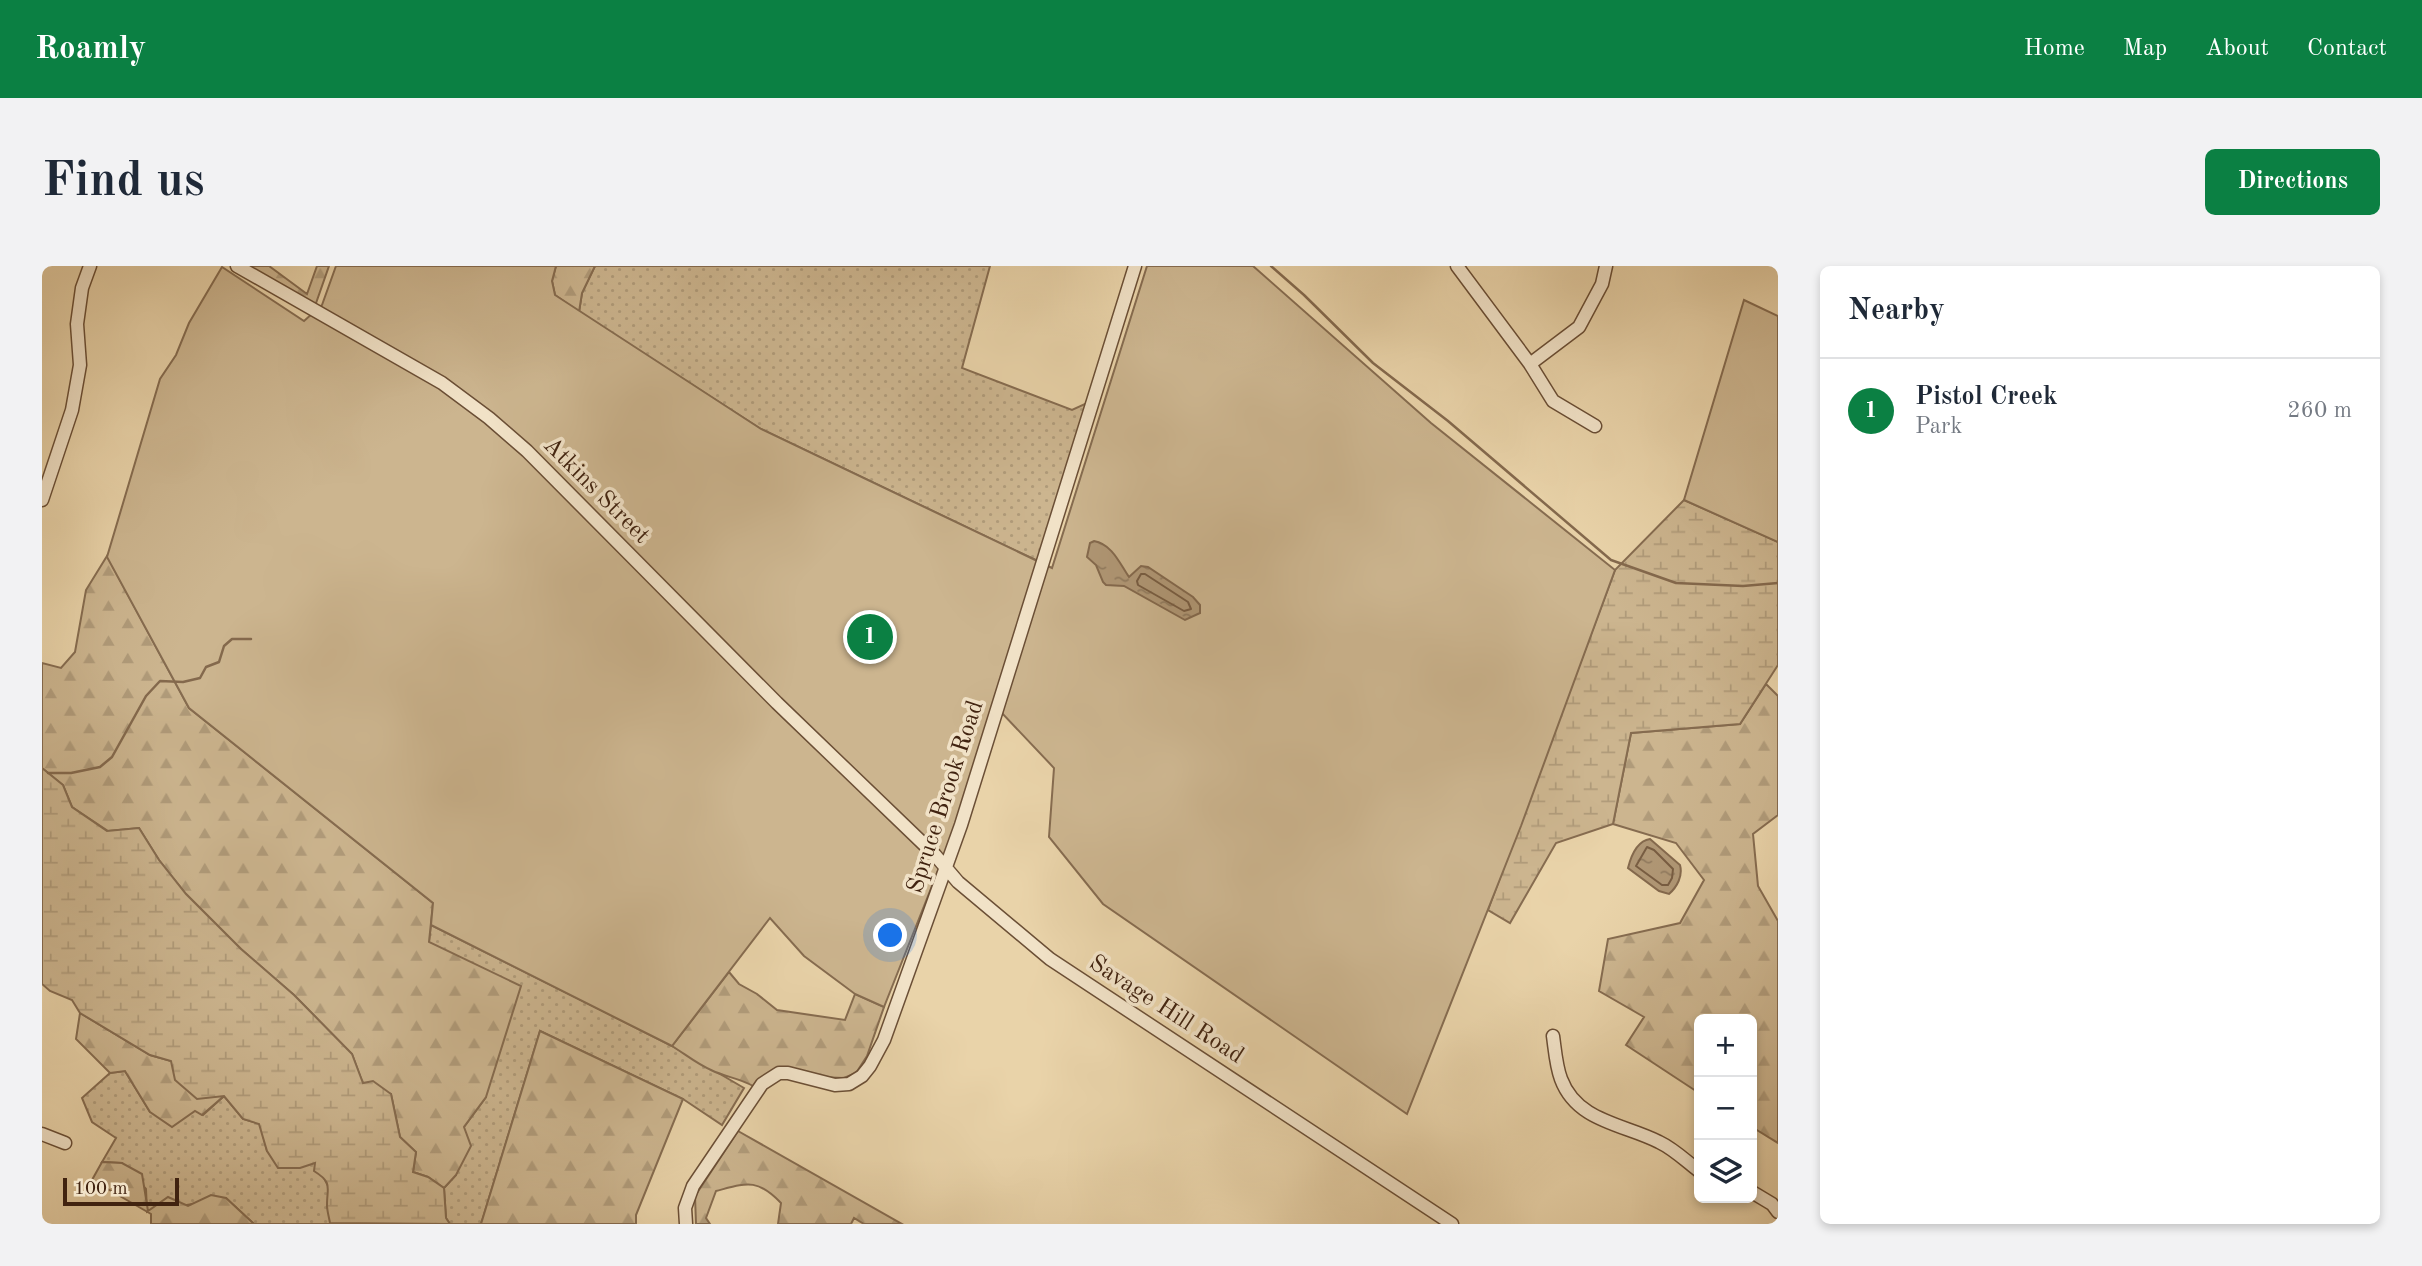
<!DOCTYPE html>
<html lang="en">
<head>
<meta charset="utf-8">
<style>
	:root { --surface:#fff; --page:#f2f2f3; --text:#1f2937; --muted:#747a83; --line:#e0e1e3; --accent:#0b8043 }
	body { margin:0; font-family:"Old Standard TT",serif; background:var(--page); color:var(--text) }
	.controls { position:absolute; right:21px; bottom:21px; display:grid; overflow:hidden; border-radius:10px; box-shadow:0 4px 10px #0003 }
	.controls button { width:63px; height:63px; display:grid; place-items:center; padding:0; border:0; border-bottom:2px solid var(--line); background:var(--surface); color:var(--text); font:35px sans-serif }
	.scale { position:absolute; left:21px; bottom:18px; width:116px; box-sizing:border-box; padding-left:7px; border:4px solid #412310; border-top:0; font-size:19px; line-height:24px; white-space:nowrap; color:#412310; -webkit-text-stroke:5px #f1e2c7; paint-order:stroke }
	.you { position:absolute; left:849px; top:670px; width:24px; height:24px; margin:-18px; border:5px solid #fff; border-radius:50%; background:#1a73e8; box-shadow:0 0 0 10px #1a73e833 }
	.badge { display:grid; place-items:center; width:46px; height:46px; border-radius:50%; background:var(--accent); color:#fff; font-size:23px; font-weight:700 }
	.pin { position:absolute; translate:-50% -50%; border:4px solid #fff; box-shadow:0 2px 7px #0006 }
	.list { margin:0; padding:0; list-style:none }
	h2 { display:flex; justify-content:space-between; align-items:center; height:91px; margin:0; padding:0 28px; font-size:30px }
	h2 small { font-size:23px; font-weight:400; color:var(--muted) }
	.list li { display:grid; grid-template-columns:46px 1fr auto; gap:21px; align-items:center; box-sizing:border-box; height:105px; padding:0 28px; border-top:2px solid var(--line) }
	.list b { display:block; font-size:26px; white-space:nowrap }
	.list p { margin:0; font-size:23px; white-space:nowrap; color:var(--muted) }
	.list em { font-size:23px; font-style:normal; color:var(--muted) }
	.icon { flex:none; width:38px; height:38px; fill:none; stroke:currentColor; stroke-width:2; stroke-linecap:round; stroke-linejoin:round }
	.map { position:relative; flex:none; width:1736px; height:958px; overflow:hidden; border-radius:10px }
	header { display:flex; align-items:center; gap:42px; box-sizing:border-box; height:98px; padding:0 35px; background:var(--accent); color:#fff }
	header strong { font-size:33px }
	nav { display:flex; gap:38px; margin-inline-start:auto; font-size:24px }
	.intro { display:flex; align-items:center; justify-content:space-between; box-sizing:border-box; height:168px; padding:0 42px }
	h1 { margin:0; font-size:49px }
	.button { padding:18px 32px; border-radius:10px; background:var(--accent); color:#fff; font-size:24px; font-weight:700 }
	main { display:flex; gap:42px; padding:0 42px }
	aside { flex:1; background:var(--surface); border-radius:10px; box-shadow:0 4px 10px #0003 }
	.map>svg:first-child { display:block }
</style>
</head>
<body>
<header>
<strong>Roamly</strong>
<nav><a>Home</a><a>Map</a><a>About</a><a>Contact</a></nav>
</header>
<div class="intro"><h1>Find us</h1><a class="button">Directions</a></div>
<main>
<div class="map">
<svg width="1736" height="958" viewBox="0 0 1736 958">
	<defs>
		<pattern id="grass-dots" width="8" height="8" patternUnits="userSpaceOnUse" patternTransform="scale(1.75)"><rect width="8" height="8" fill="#ccb58f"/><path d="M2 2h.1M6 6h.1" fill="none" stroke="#b09b7a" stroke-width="1.8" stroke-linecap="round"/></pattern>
		<pattern id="forest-firs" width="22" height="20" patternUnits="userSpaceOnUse" patternTransform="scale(1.75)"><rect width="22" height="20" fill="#ccb58f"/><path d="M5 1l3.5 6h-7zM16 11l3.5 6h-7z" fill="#b09b7a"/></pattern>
		<pattern id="wetland-marsh" width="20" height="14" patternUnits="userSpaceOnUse" patternTransform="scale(1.75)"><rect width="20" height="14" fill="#ccb58f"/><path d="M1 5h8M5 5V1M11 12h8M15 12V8" fill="none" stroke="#b09b7a"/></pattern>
		<pattern id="water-ripples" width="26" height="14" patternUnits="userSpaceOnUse" patternTransform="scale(1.75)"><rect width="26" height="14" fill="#b09775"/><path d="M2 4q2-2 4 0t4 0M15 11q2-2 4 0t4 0" fill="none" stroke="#917b5f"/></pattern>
	</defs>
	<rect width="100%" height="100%" fill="#e9d3a9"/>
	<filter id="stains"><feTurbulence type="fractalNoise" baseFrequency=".00286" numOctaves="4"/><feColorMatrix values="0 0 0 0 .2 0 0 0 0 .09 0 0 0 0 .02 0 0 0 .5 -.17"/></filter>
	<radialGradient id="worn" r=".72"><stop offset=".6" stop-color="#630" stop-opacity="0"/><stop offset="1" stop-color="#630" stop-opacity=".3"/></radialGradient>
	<path fill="url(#grass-dots)" stroke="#866c50" stroke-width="2" d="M 553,0 L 948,0 L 920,102 L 1030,144 L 1045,137 L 998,296 L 719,163 L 537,46 L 540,27 Z
		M 389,659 L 630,780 L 702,822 L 680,859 L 641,833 L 498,765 L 439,958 L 408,958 L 404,952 L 402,922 L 414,909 L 422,861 L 444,831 L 387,676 Z
		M 83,805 L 108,846 L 153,844 L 161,849 L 182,830 L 201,853 L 218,858 L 225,885 L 274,896 L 288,924 L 285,940 L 290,958 L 212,958 L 184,932 L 105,946 L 104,923 L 80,897 L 60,896 L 74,872 L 50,856 L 40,832 L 68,807 Z"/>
	<path fill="url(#forest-firs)" stroke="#866c50" stroke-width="2" d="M 205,0 L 227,0 L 265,28 L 275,0 L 287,0 L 273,40 Z
		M 514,0 L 553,0 L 540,27 L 537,46 L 513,29 L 510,15 Z
		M 65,290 L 147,442 L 391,637 L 387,676 L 479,720 L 444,831 L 422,861 L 429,880 L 414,909 L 402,922 L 386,911 L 371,906 L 374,886 L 358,871 L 349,828 L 321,818 L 310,788 L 252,729 L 199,683 L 144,628 L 117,594 L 97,562 L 66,565 L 30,541 L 21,519 L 0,502 L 0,397 L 19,402 L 33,386 L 44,324 Z
		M 1724,418 L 1736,430 L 1736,549 L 1711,568 L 1716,620 L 1736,655 L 1736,877 L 1710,861 L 1710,753 L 1657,753 L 1657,827 L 1584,779 L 1602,751 L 1557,725 L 1566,673 L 1638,657 L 1662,614 L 1634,577 L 1571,558 L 1589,467 L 1698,458 Z
		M 687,706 L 697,718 L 715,728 L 735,744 L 803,754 L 813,728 L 842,741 L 825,790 L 814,807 L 802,812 L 724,809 L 711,820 C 697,812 683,811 669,804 C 655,798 643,788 630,780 Z
		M 38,747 L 108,789 L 129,795 L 182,830 L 160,849 L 153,845 L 130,861 L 108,846 L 83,805 L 68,807 L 34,773 Z
		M 498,765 L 641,833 L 594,949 L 594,958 L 439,958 Z
		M 696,865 L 860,958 L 822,958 L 812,952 L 809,958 L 736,958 L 739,937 C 715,912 705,917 674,925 L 664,952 L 668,958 L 654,958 L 653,930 Z
		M 60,896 L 80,897 L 100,908 L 106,945 L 126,931 L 146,940 L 169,929 L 184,932 L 212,958 L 109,958 L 109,948 L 50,914 Z"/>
	<path fill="url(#wetland-marsh)" stroke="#866c50" stroke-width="2" d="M 1642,234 L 1736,276 L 1736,399 L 1698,458 L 1589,467 L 1571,558 L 1514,577 L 1468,657 L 1446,644 L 1573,304 Z
		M 0,502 L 21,519 L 30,541 L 65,565 L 97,562 L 117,594 L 144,628 L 199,683 L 252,729 L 310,788 L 321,817 L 331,815 L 349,828 L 358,871 L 374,886 L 371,906 L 386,911 L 402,922 L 404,952 L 408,958 L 288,957 C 287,951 285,945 285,939 C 285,920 291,917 272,905 L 273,897 L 258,902 L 236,902 L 225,885 L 217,858 L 201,853 L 182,830 L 155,833 L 133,814 L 129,795 L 108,789 L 38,747 L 30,734 L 8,725 L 0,718 Z"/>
	<path fill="#ccb58f" stroke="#866c50" stroke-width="2" d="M 294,0 L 514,0 L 510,15 L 513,29 L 719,163 L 1010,302 L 1105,0 L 1211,0 L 1389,157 L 1573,304 L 1479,560 L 1365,848 L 1061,638 L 1007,571 L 1012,502 L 959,446 L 842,741 L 813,728 L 762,690 L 728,652 L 630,780 L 389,659 L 391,637 L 147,442 L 65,291 L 118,113 L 134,89 L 147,57 L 180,1 L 262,55 L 280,39 Z
		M 1702,34 L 1736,50 L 1736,276 L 1642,234 Z"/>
	<path fill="url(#water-ripples)" stroke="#84694d" stroke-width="2" d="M 1052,275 C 1070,278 1078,298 1087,311 L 1099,300 L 1106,301 L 1151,331 L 1158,339 L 1158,347 L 1143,354 L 1082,320 L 1064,319 L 1061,316 L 1054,299 L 1045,291 L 1048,277 Z
		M 1608,573 L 1638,599 C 1641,610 1635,621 1627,628 L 1617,625 L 1586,602 C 1589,590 1595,575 1608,573 Z"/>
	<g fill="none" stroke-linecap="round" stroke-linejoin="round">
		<path stroke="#785d42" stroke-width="2" d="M 1099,308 L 1103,308 L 1146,336 L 1149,343 L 1142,345 L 1096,319 L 1095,315 Z
			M 1605,581 L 1612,584 L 1631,603 L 1630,612 L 1626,619 L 1620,619 L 1594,600 Z"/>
		<path stroke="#84694d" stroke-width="2.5" d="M 1229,0 L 1262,29 L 1331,97 L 1406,155 L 1569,294 L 1634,317 L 1701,320 L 1736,317
			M 6,507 L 29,507 L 58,501 L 70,491 L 104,430 L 118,415 L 141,416 L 158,412 L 164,401 L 177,396 L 182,380 L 190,373 L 209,373"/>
		<defs>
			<path id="minor" d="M 195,0 L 400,117 L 447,152 L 485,185 L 735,437 L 893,589 L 916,616 L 1008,693 L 1410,958
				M 1415,0 L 1488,98 L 1511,135 L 1553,160
				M 1488,98 L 1537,61 L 1560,18 L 1564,0
				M 0,234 L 30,144 L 38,99 L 35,58 L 40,22 L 48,0
				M 1511,770 C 1513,784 1514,800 1519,813 C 1535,856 1582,858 1617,876 C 1632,883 1644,895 1657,905
				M 0,868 L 23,877
				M 1710,926 L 1730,938 L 1736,946
				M 644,958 L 643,942 L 651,920 L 720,818 L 737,807 L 746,807 L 793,819 L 807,818 L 820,810 L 828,800 L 842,774 L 919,559 L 1093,0"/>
		</defs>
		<use href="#minor" stroke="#6b4f36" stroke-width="15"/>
		<use href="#minor" stroke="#f1e2c7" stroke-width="12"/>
	</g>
	<g text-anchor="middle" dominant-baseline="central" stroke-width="7" stroke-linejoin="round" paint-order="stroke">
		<g font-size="24" fill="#412310" stroke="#f1e2c7">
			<text transform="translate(554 225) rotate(45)">Atkins Street</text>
			<text transform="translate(904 531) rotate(-72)">Spruce Brook Road</text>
			<text transform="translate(1124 744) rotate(33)">Savage Hill Road</text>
		</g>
	</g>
	<rect width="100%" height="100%" filter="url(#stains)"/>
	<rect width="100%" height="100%" fill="url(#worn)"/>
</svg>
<div class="controls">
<button>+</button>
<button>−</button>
<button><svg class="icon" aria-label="layers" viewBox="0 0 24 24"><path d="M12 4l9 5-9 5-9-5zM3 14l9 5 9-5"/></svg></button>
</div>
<div class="scale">100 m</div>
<div class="you"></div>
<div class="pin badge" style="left:828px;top:371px">1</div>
</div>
<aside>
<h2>Nearby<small></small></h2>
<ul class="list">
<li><span class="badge">1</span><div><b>Pistol Creek</b><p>Park</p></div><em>260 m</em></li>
</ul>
</aside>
</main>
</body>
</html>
